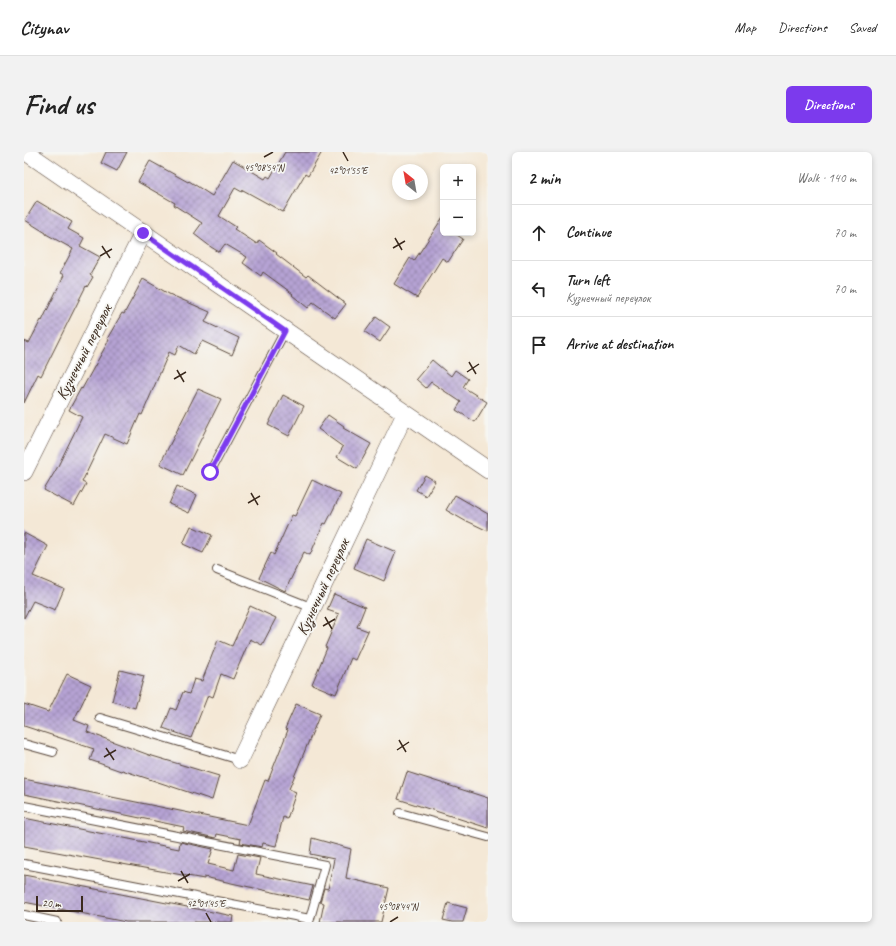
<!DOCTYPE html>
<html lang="en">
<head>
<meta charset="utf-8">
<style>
	:root { --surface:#fff; --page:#f2f2f2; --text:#222; --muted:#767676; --line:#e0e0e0; --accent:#7c3aed }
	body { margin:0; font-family:Caveat,sans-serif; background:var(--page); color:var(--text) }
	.controls { position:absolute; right:12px; top:12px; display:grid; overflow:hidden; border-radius:6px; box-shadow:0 2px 6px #0003 }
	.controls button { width:36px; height:36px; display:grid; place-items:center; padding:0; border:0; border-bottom:1px solid var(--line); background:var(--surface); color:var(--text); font:20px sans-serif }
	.compass { position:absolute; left:368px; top:12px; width:36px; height:36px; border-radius:50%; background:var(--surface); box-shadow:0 2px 6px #0003; rotate:329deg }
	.scale { position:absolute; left:12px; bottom:10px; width:47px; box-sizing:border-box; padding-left:4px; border:2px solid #3b2a1e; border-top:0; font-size:11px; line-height:14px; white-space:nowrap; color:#3b2a1e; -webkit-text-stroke:3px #f6f6f2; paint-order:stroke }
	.stop { position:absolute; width:12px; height:12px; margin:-9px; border:3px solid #7c3aed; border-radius:50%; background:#fff }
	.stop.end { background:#7c3aed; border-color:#fff; box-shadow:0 1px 4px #0008 }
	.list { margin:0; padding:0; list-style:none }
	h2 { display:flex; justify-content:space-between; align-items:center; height:52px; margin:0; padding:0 16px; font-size:17px }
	h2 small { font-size:13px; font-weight:400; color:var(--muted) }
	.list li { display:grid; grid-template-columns:26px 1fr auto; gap:12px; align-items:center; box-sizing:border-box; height:56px; padding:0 16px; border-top:1px solid var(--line) }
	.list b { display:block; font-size:15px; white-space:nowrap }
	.list p { margin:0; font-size:13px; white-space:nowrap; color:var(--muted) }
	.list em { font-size:13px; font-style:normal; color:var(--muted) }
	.icon { flex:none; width:22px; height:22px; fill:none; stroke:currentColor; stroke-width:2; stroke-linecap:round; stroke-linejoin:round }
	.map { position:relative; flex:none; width:464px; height:770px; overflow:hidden; border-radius:6px }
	header { display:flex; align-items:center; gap:24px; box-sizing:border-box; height:56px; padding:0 20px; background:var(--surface); border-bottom:1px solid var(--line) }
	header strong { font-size:19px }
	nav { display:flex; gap:22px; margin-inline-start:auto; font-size:14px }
	.intro { display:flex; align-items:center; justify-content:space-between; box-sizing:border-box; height:96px; padding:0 24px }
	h1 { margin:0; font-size:28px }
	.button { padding:10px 18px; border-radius:6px; background:var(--accent); color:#fff; font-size:14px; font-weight:700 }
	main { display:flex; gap:24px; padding:0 24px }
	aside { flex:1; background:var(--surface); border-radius:6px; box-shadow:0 2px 6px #0003 }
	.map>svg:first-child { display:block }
</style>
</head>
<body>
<header>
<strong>Citynav</strong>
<nav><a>Map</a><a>Directions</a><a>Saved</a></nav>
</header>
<div class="intro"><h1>Find us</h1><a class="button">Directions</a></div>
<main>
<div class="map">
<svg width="464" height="770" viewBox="0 0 464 770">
	<defs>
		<pattern id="building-cross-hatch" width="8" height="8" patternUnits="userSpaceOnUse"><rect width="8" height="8" fill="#b6a3d4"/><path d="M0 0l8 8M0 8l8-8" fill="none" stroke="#9585ab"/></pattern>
	</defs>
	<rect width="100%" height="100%" fill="#f6f6f2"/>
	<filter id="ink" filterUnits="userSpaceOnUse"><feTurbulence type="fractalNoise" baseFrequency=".025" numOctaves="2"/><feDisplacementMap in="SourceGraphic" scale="8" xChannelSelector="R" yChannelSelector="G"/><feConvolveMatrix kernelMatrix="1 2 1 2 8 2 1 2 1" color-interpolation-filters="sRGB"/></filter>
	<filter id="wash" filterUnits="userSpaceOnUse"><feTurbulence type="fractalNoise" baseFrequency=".012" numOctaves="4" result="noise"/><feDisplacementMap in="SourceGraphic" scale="16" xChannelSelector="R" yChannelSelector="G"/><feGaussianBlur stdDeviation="0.9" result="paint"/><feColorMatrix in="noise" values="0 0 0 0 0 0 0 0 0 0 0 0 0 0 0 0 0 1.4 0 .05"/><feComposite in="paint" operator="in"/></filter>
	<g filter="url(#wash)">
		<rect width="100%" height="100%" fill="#f4e8d6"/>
		<g id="blocks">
			<path fill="url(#building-cross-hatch)" d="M 82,0 L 103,0 L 93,19 L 77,11 Z
				M 261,0 L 298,0 L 284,24 L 281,22 L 259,60 L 219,38 L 218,40 L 211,36 L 195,64 L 212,75 L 210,77 L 233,92 L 235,88 L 253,101 L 252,102 L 282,125 L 284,123 L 322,152 L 311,166 L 289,150 L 284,156 L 268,143 L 269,142 L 239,120 L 237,124 L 219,111 L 223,105 L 201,92 L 195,100 L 187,95 L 170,82 L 178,71 L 150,53 L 151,51 L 114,30 L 126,9 L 164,30 L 165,29 L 188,44 L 209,8 L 241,27 L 243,24 L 246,26 Z
				M 13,49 L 48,70 L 44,77 L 60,86 L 56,94 L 76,105 L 66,123 L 69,125 L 63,135 L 62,134 L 17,224 L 14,222 L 0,251 L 0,189 L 5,191 L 17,168 L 18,169 L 40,123 L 36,121 L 49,97 L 22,82 L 22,81 L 1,68 Z
				M 419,65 L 419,81 L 430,81 L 439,87 L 424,110 L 418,106 L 393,146 L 370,132 L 386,106 L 390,109 Z
				M 119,127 L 145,142 L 186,160 L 181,170 L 215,186 L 208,203 L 178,189 L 170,202 L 155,193 L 151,203 L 145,200 L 118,263 L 116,262 L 103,292 L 81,282 L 58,330 L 62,332 L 50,354 L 20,338 L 33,316 L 58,265 L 45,258 L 57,236 L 58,237 L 85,188 L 83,187 L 98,161 L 100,162 Z
				M 352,165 L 366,175 L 356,190 L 341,180 Z
				M 408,208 L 427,224 L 431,218 L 444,227 L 439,235 L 463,250 L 451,270 L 432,258 L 437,250 L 407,230 L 402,236 L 392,227 Z
				M 174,237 L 197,247 L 159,323 L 136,312 Z
				M 259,243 L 280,254 L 265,284 L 244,273 Z
				M 304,263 L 320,274 L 319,276 L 347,292 L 333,317 L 313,305 L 319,295 L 294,277 Z
				M 401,323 L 411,329 L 402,344 L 392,338 Z
				M 288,328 L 317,342 L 302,372 L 300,371 L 286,403 L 280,400 L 261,439 L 235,426 L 247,401 L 250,403 L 268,363 L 271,364 Z
				M 153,334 L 173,343 L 165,361 L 145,352 Z
				M 431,343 L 464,362 L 464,379 L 443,369 L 443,370 L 422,358 Z
				M 167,374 L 188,383 L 179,401 L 159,392 Z
				M 0,381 L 24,394 L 9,424 L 40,437 L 31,458 L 9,449 L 0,466 Z
				M 342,387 L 372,400 L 360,429 L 330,416 Z
				M 310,442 L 341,455 L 333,475 L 344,479 L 331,508 L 327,506 L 312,542 L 288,532 L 303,496 L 301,495 L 315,462 L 303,458 Z
				M 226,454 L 252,466 L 238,493 L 226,487 L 209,527 L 197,522 L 189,545 L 184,543 L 167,586 L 139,576 L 147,556 L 152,558 L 159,540 L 165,542 L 170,527 L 178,529 L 194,488 L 208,494 Z
				M 96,518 L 120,524 L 111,556 L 88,549 Z
				M 43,522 L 67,533 L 50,568 L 65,574 L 63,580 L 125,603 L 195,624 L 188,648 L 98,618 L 97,619 L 66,608 L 70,597 L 0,574 L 0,552 L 24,560 Z
				M 272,552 L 296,562 L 265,637 L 272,640 L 263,667 L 259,665 L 252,694 L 239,691 L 238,695 L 216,691 L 217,687 L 193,682 L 192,686 L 159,679 L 160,675 L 0,642 L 0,627 L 224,673 L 241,628 L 244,629 L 264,578 L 261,577 Z
				M 383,620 L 464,646 L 464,676 L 374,647 Z
				M 0,666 L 155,697 L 156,690 L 189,697 L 184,712 L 210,718 L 214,702 L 236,706 L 232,722 L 289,734 L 285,748 L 180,725 L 180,727 L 0,694 Z
				M 288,686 L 327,697 L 322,726 L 365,736 L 357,770 L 296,770 L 300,751 L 296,750 L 300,736 L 304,737 L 310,707 L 286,702 Z
				M 0,723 L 209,764 L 208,770 L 102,770 L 0,750 Z
				M 424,751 L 443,756 L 439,770 L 428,770 L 419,768 Z"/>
		</g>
	</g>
	<g filter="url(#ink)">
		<use href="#blocks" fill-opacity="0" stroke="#57463a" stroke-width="1"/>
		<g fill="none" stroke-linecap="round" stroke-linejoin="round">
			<defs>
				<path id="service" d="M 186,320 L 261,179
					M 193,418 L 289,456
					M 76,566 L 216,608
					M 0,592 L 29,600
					M 0,654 L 301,713 L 285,770
					M 376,661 L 464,685
					M 0,712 L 286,767
					M 0,763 L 33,770"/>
				<path id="minor" d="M 2,0 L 464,318
					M 0,320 L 119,81
					M 216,608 L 381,262"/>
			</defs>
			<use href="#service" stroke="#57463a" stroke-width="10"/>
			<use href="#minor" stroke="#57463a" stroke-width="18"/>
			<use href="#service" stroke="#fff" stroke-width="8"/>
			<use href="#minor" stroke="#fff" stroke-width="17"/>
		</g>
	</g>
	<g fill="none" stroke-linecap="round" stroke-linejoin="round" filter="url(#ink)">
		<path stroke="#7c3aed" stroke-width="5" d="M 119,81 L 261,179 L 186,320"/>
	</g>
	<path fill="none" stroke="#3b2a1e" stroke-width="1.5" d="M 319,0 L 324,9M 240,5 L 249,0M 371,86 L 378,98M 78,94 L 86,106M 369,96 L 381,89M 76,104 L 88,97M 445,210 L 452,222M 153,218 L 160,230M 443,220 L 455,212M 150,227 L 162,220M 227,341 L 234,353M 224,351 L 236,344M 301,465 L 308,477M 299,474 L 311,467M 375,588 L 382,600M 82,596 L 90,608M 373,598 L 385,590M 80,605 L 92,598M 157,719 L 164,731M 154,729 L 166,722M 182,761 L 187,770M 366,770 L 374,765"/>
	<g text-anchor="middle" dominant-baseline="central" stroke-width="3.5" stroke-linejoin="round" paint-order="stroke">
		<g font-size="16" fill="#3b2a1e" stroke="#f6f6f2">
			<text transform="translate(60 200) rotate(-63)">Кузнечный переулок</text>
			<text transform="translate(299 435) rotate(-65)">Кузнечный переулок</text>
		</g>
	</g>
	<g font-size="10" text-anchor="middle" fill="#3b2a1e" stroke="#f6f6f2" stroke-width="3.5" stroke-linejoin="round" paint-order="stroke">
		<text x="240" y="19">45°08'54"N</text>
		<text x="324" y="22">42°01'55"E</text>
		<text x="182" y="755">42°01'45"E</text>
		<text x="374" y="758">45°08'44"N</text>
	</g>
</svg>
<div class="controls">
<button>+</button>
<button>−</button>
</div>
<svg class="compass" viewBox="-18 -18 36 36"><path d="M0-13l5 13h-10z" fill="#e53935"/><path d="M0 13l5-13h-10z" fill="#767676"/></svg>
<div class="scale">20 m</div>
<div class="stop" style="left:186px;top:320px"></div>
<div class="stop end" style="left:119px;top:81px"></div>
</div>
<aside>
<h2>2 min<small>Walk · 140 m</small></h2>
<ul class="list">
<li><svg class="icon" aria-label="ahead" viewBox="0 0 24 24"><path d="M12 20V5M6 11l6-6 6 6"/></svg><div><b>Continue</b></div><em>70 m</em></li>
<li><svg class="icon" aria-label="left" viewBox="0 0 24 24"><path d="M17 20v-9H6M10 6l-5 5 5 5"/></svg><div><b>Turn left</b><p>Кузнечный переулок</p></div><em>70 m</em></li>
<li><svg class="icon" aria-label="arrive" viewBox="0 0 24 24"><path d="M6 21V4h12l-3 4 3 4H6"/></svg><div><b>Arrive at destination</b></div></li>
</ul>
</aside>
</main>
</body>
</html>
